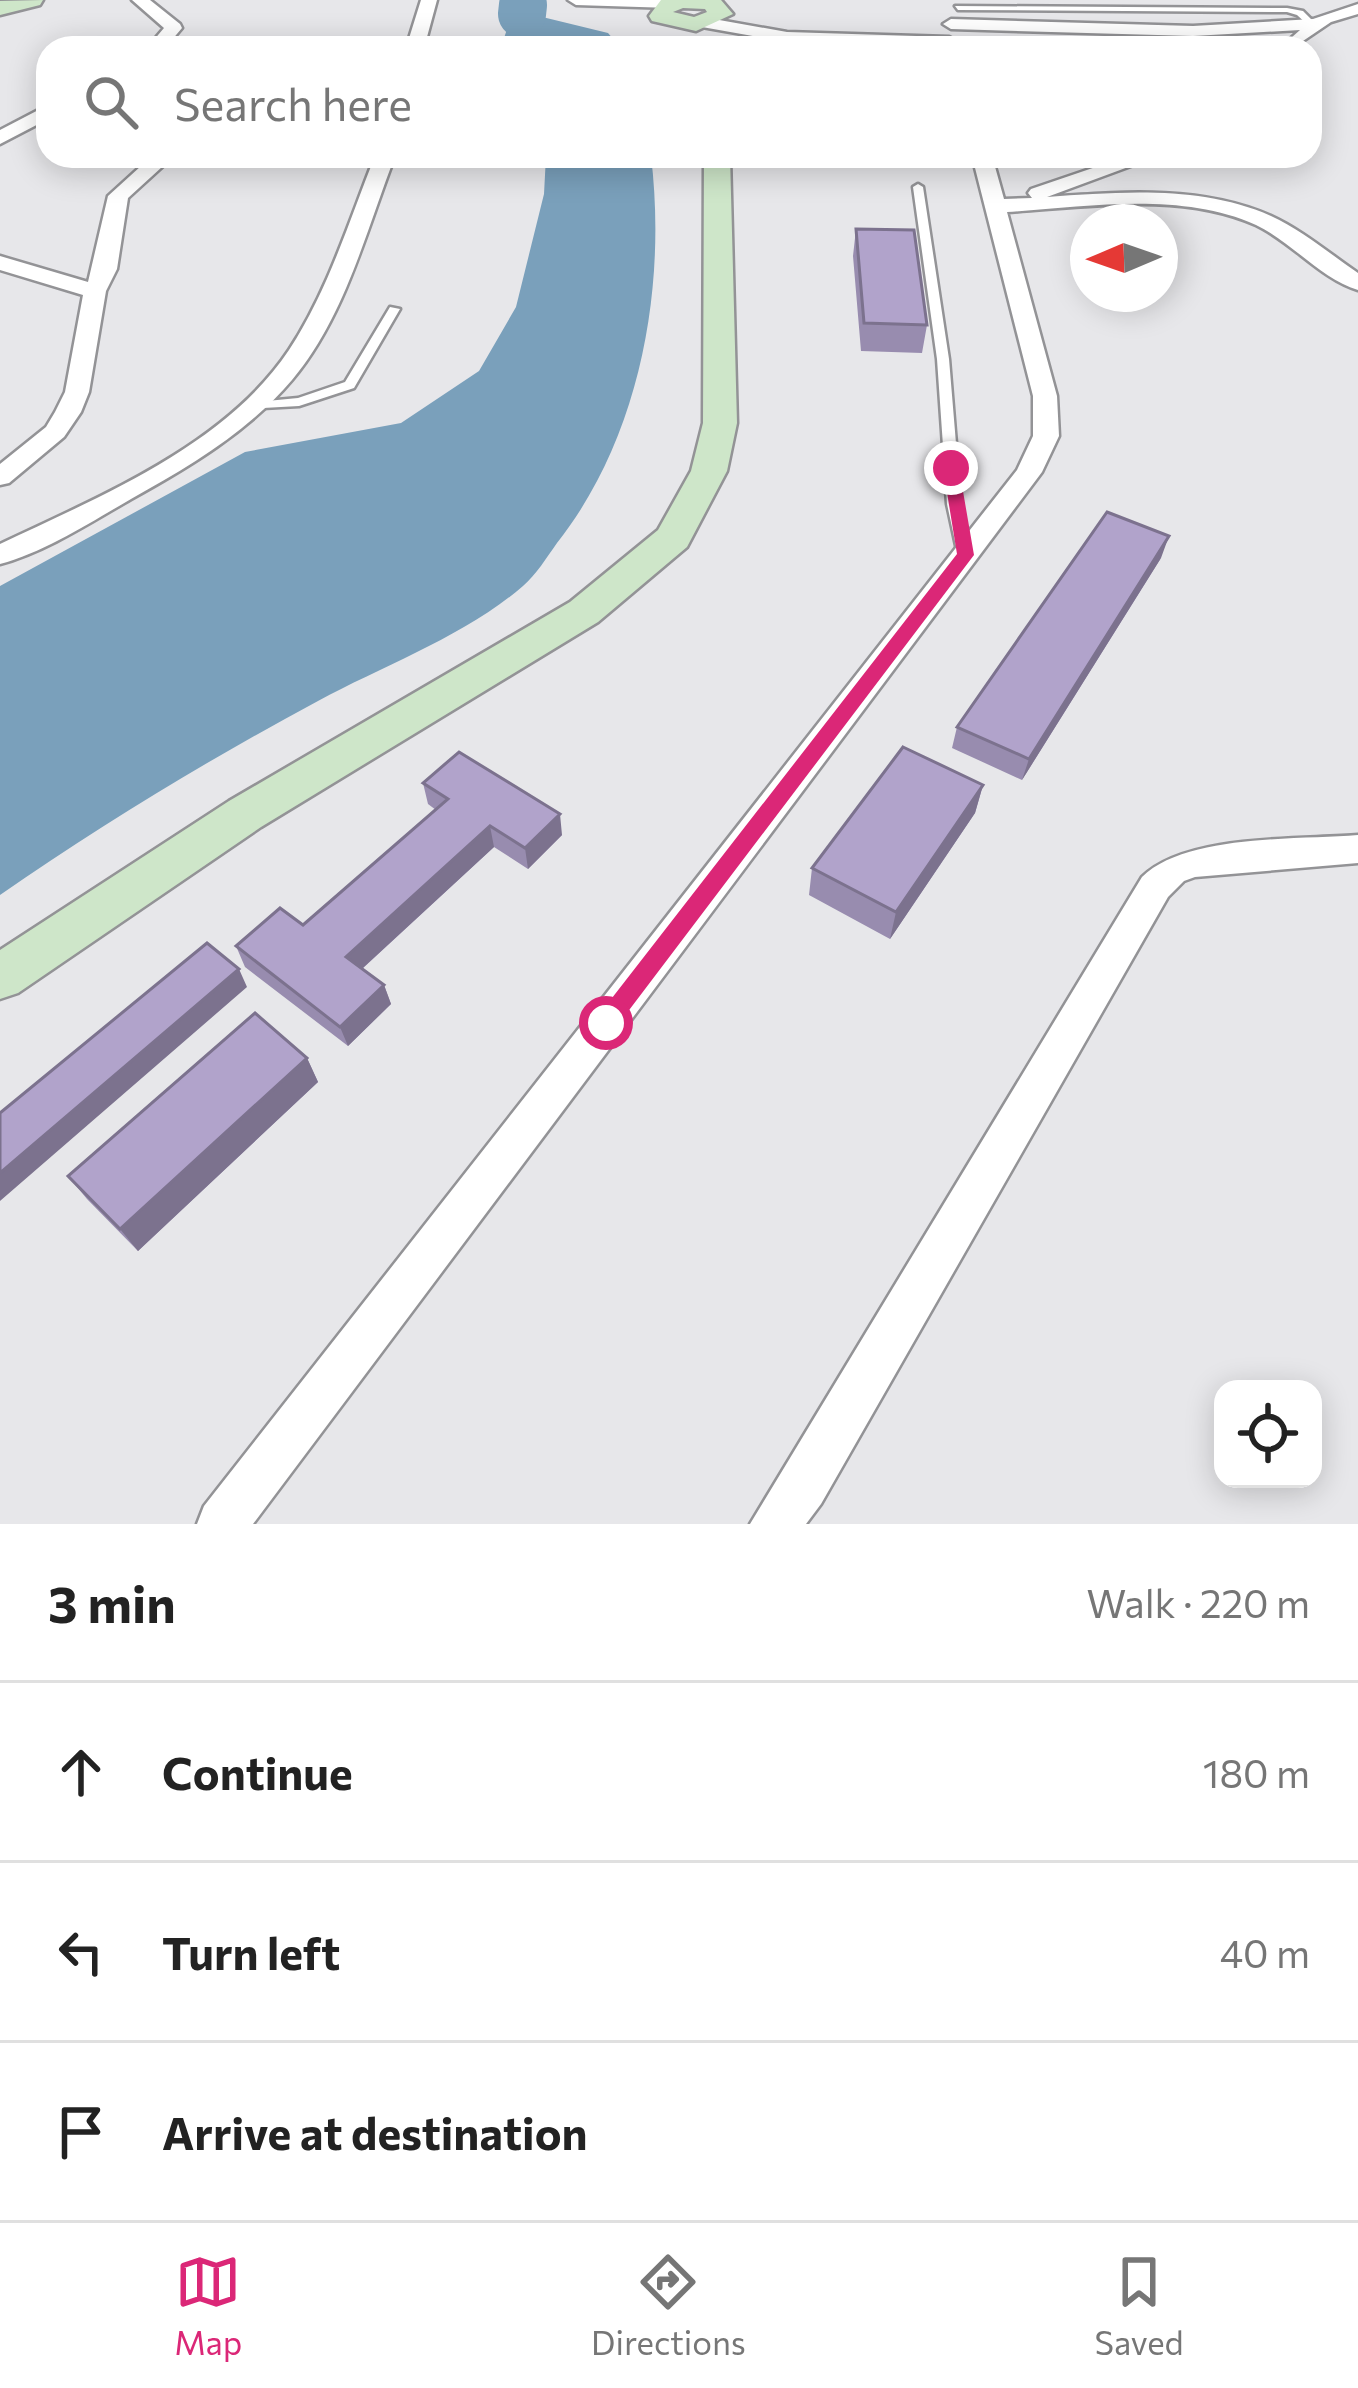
<!DOCTYPE html>
<html lang="en">
<head>
<meta charset="utf-8">
<style>
	:root { --surface:#fff; --page:#f2f2f2; --text:#222; --muted:#767676; --line:#e0e0e0; --accent:#db2777 }
	body { margin:0; font-family:Commissioner,sans-serif; background:var(--page); color:var(--text) }
	.controls { position:absolute; right:36px; bottom:36px; display:grid; overflow:hidden; border-radius:24px; box-shadow:0 6px 30px #0003 }
	.controls button { width:108px; height:108px; display:grid; place-items:center; padding:0; border:0; border-bottom:3px solid var(--line); background:var(--surface); color:var(--text); font:60px sans-serif }
	.compass { position:absolute; left:1070px; top:204px; width:108px; height:108px; border-radius:50%; background:var(--surface); box-shadow:0 6px 30px #0003; rotate:268deg }
	.stop { position:absolute; width:36px; height:36px; margin:-27px; border:9px solid #db2777; border-radius:50%; background:#fff }
	.stop.end { background:#db2777; border-color:#fff; box-shadow:0 3px 12px #0008 }
	.list { margin:0; padding:0; list-style:none }
	h2 { display:flex; justify-content:space-between; align-items:center; height:156px; margin:0; padding:0 48px; font-size:51px }
	h2 small { font-size:39px; font-weight:400; color:var(--muted) }
	.list li { display:grid; grid-template-columns:78px 1fr auto; gap:36px; align-items:center; box-sizing:border-box; height:180px; padding:0 48px; border-top:3px solid var(--line) }
	.list b { display:block; font-size:45px; white-space:nowrap }
	.list em { font-size:39px; font-style:normal; color:var(--muted) }
	.icon { flex:none; width:66px; height:66px; fill:none; stroke:currentColor; stroke-width:2; stroke-linecap:round; stroke-linejoin:round }
	.map { position:relative; flex:none; width:1358px; height:1524px; overflow:hidden }
	.search { position:absolute; background:var(--surface); box-shadow:0 6px 30px #0003; left:36px; right:36px; top:36px; height:132px; display:flex; align-items:center; gap:30px; box-sizing:border-box; padding:0 42px; border-radius:36px; color:var(--muted); font-size:45px }
	.sheet { height:696px; background:var(--surface) }
	nav { display:flex; justify-content:space-around; align-items:center; box-sizing:border-box; height:168px; border-top:3px solid var(--line); background:var(--surface); font-size:33px; color:var(--muted) }
	nav a { display:grid; justify-items:center; gap:6px }
	nav .on { color:var(--accent) }
	.map>svg:first-child { display:block }
</style>
</head>
<body>
<div class="map">
<svg width="1358" height="1524" viewBox="0 0 1358 1524">
	<rect width="100%" height="100%" fill="#e7e7ea"/>
	<path fill="#7aa0bb" d="M 530,14 L 608,33 L 621,48 L 508,48 L 504,38 L 512,15 Z
		M 546,156 L 651,156 C 667,288 640,438 557,543 C 547,557 536,575 523,586 C 465,636 385,665 318,701 C 208,760 102,824 0,895 L 0,586 L 245,452 L 401,423 L 479,371 L 516,307 L 544,194 Z"/>
	<g fill="none" stroke-linecap="round" stroke-linejoin="round">
		<path stroke="#7aa0bb" stroke-width="48" d="M 522,14 L 523,5"/>
		<defs>
			<path id="lane" d="M 955,6 L 1287,8 L 1303,11 L 1316,24 L 1309,26 L 1297,15 L 1287,12 L 958,10 Z
				M 918,184 L 923,187 L 949,359 L 961,504 L 972,555 L 965,560 L 958,555 L 947,504 L 937,359 L 913,187 Z
				M 390,307 L 400,309 L 354,388 L 299,406 L 247,409 L 247,403 L 298,398 L 345,382 Z"/>
			<path id="street" d="M 132,0 L 150,0 L 180,24 L 182,28 L 165,48 L 147,48 L 164,28 Z
				M 421,0 L 437,0 L 424,48 L 406,48 Z
				M 568,0 L 677,0 L 679,3 L 671,8 L 576,5 Z
				M 1358,4 L 1358,14 L 1331,22 L 1300,43 L 1291,38 L 1300,30 L 1193,36 L 951,29 L 943,24 L 951,19 L 1193,26 L 1313,19 Z
				M 708,18 L 787,32 L 949,37 L 958,42 L 949,47 L 787,42 L 702,27 L 702,19 Z
				M 48,105 L 48,119 L 0,144 L 0,130 Z
				M 152,156 L 174,156 L 128,198 L 117,269 L 106,291 L 89,392 L 81,412 L 64,437 L 9,483 L 0,485 L 0,464 L 46,427 L 55,412 L 65,392 L 83,295 L 0,270 L 0,256 L 88,282 L 108,196 Z
				M 375,156 L 395,156 C 366,231 345,317 292,380 C 249,431 189,467 131,499 C 91,522 45,552 0,564 L 0,544 C 99,497 226,445 289,350 C 328,291 349,221 375,156 Z
				M 972,156 L 992,156 L 1004,199 L 1032,198 L 1028,193 L 1031,189 L 1128,156 L 1158,156 L 1047,197 C 1121,192 1201,185 1271,216 C 1302,230 1330,254 1358,273 L 1358,290 C 1321,279 1292,242 1256,225 C 1180,191 1087,207 1007,212 L 1057,396 L 1059,436 L 1042,472 L 253,1524 L 197,1524 L 204,1506 L 1017,470 L 1033,436 L 1033,396 Z
				M 1358,835 L 1358,863 L 1195,877 L 1184,881 L 1168,897 L 821,1504 L 806,1524 L 750,1524 L 1142,877 C 1186,834 1297,840 1358,835 Z"/>
			<path id="secondary" d="M 43,0 L 40,5 L 0,15 L 0,1 Z
				M 661,0 L 721,0 L 733,14 L 696,31 L 652,21 L 649,16 ZM 683,8 L 705,9 L 707,12 L 694,17 L 673,12 Z
				M 704,156 L 730,156 L 737,423 L 727,471 L 687,547 L 598,622 L 261,827 L 18,993 L 0,999 L 0,950 L 229,801 L 570,602 L 658,530 L 691,471 L 703,423 Z"/>
		</defs>
		<use href="#lane" stroke="#939396" stroke-width="5"/>
		<use href="#street" stroke="#939396" stroke-width="5"/>
		<use href="#secondary" stroke="#939396" stroke-width="5"/>
		<use href="#lane" fill="#fff" fill-rule="evenodd"/>
		<use href="#street" fill="#fff" fill-rule="evenodd"/>
		<use href="#secondary" fill="#cee6c9" fill-rule="evenodd"/>
	</g>
	<path fill="#988caf" d="M 856,229 L 927,325 L 922,353 L 861,351 L 853,256 Z
		M 1161,558 L 1022,780 L 952,748 L 957,727 Z
		M 423,783 L 562,835 L 528,869 L 494,847 L 362,969 L 384,985 L 391,1004 L 348,1046 L 245,967 L 236,946 L 303,925 L 436,810 L 428,804 Z
		M 983,785 L 975,813 L 890,939 L 809,895 L 812,868 Z
		M 307,1058 L 318,1082 L 138,1251 L 87,1199 L 68,1176 Z"/>
	<path fill="#7c728e" d="M 1169,536 L 1161,558 L 1022,780 L 1029,759 Z
		M 983,785 L 975,813 L 890,939 L 896,912 Z
		M 560,814 L 562,835 L 528,869 L 525,848 Z
		M 490,826 L 494,847 L 353,977 L 346,957 Z
		M 239,969 L 247,987 L 0,1201 L 0,1173 Z
		M 384,985 L 391,1004 L 348,1046 L 340,1027 Z
		M 307,1058 L 318,1082 L 138,1251 L 120,1229 Z"/>
	<path fill="#b1a3cb" stroke="#7c728e" stroke-width="3" d="M 856,229 L 914,230 L 927,325 L 864,323 Z
		M 1107,512 L 1169,536 L 1029,759 L 957,727 Z
		M 903,747 L 983,785 L 896,912 L 812,868 Z
		M 459,752 L 560,814 L 525,848 L 490,826 L 346,957 L 384,985 L 340,1027 L 236,946 L 280,908 L 303,925 L 448,799 L 423,783 Z
		M 207,943 L 239,969 L 0,1173 L 0,1113 Z
		M 255,1013 L 307,1058 L 120,1229 L 68,1176 Z"/>
	<path fill="#db2777" d="M 951,464 L 959,468 L 974,555 L 614,1030 L 598,1030 L 598,1016 L 957,554 L 943,468 Z"/>
</svg>
<div class="controls">
<button><svg class="icon" aria-label="locate" viewBox="0 0 24 24"><circle cx="12" cy="12" r="6"/><path d="M12 2v4M12 18v4M2 12h4M18 12h4"/></svg></button>
</div>
<svg class="compass" viewBox="-18 -18 36 36"><path d="M0-13l5 13h-10z" fill="#e53935"/><path d="M0 13l5-13h-10z" fill="#767676"/></svg>
<div class="stop" style="left:606px;top:1023px"></div>
<div class="stop end" style="left:951px;top:468px"></div>
<div class="search"><svg class="icon" aria-label="search" viewBox="0 0 24 24"><circle cx="10" cy="10" r="6"/><path d="M15 15l6 6"/></svg>Search here</div>
</div>
<section class="sheet">
<h2>3 min<small>Walk · 220 m</small></h2>
<ul class="list">
<li><svg class="icon" aria-label="ahead" viewBox="0 0 24 24"><path d="M12 20V5M6 11l6-6 6 6"/></svg><div><b>Continue</b></div><em>180 m</em></li>
<li><svg class="icon" aria-label="left" viewBox="0 0 24 24"><path d="M17 20v-9H6M10 6l-5 5 5 5"/></svg><div><b>Turn left</b></div><em>40 m</em></li>
<li><svg class="icon" aria-label="arrive" viewBox="0 0 24 24"><path d="M6 21V4h12l-3 4 3 4H6"/></svg><div><b>Arrive at destination</b></div></li>
</ul>
</section>
<nav>
<a class="on"><svg class="icon" aria-label="map" viewBox="0 0 24 24"><path d="M3 6l6-2 6 2 6-2v14l-6 2-6-2-6 2zM9 4v14M15 6v14"/></svg>Map</a>
<a><svg class="icon" aria-label="directions" viewBox="0 0 24 24"><path d="M12 3l9 9-9 9-9-9zM9 14v-3h6M13 9l2 2-2 2"/></svg>Directions</a>
<a><svg class="icon" aria-label="saved" viewBox="0 0 24 24"><path d="M7 4h10v16l-5-4-5 4z"/></svg>Saved</a>
</nav>
</body>
</html>
